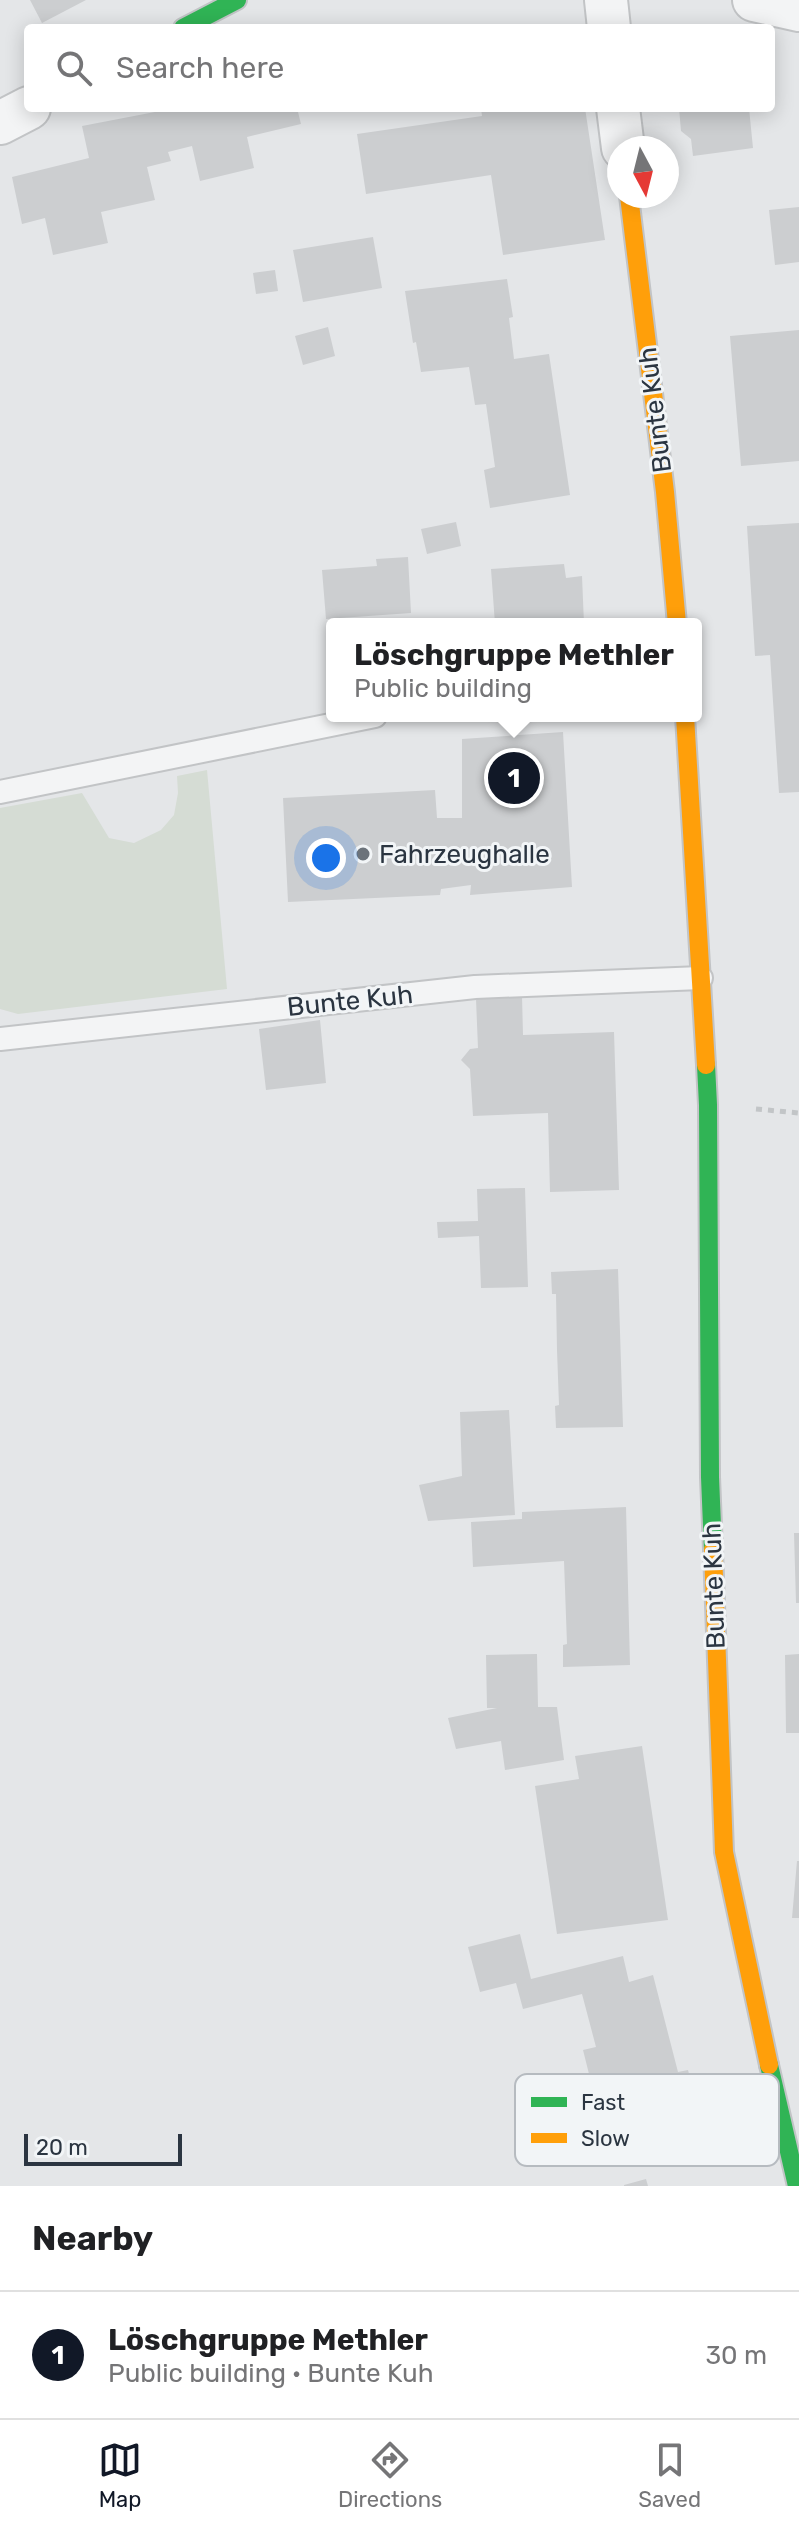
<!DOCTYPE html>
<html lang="en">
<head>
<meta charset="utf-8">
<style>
	:root { --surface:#fff; --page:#f6f6f6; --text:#202124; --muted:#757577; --line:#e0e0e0; --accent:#111827 }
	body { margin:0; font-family:Rubik,sans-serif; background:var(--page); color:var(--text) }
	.compass { position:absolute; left:607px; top:136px; width:72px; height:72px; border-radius:50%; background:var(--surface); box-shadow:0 4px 20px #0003; rotate:173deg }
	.scale { position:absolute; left:24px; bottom:20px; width:158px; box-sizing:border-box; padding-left:8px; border:4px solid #2b3541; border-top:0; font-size:22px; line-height:28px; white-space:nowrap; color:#2b3541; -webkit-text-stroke:6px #f2f5f7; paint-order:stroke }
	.you { position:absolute; left:326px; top:858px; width:28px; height:28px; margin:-20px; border:6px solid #fff; border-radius:50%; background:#1a73e8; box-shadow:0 0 0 12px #1a73e833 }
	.badge { display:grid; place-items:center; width:52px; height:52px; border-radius:50%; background:var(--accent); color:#fff; font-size:26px; font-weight:700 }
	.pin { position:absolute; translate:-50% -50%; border:4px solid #fff; box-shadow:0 2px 8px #0006 }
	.popup { position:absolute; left:326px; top:618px; width:376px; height:104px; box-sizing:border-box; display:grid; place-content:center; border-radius:8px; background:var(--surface); filter:drop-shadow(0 2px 6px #0005); font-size:26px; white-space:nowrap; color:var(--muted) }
	.popup b { font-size:30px; color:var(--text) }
	.popup::after { content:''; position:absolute; left:50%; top:100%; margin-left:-16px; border:16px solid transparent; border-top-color:var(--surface) }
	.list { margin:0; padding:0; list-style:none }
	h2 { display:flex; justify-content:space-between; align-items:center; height:104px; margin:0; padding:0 32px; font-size:34px }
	h2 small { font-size:26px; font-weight:400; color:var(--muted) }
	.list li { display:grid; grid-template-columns:52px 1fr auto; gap:24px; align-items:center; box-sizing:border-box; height:128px; padding:0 32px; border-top:2px solid var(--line) }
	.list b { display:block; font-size:30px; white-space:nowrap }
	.list p { margin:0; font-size:26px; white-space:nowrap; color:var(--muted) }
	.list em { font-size:26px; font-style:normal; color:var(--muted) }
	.icon { flex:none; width:44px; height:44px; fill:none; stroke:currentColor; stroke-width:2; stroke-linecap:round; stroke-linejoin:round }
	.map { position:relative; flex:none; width:799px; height:2186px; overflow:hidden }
	.search { position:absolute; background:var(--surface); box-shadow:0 4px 20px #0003; left:24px; right:24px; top:24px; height:88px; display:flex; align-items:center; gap:20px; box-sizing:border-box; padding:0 28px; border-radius:8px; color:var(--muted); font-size:30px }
	.sheet { height:232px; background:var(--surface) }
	nav { display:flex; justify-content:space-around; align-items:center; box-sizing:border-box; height:112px; border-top:2px solid var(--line); background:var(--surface); font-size:22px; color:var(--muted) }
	nav a { display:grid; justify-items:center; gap:4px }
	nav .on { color:var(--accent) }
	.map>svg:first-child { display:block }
</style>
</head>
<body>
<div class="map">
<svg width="799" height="2186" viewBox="0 0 799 2186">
	<rect width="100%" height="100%" fill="#e4e6e8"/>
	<path fill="#d5dcd4" d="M 207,770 L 227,989 L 18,1014 L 0,1009 L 0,808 L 82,793 L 109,838 L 134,843 L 161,830 L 174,815 L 178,793 L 177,776 Z"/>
	<path fill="#ccced0" d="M 30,0 L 86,0 L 42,23 Z
		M 159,108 L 297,108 L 301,124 L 247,137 L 254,168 L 200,181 L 192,146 L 168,152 L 171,161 L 147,167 L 155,200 L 101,212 L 108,243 L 53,255 L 45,218 L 22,224 L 12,177 L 89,158 L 82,126 L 160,111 Z
		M 481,108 L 585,108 L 605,240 L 503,255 L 491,175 L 366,194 L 357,134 L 482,116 Z
		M 679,108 L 749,108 L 753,148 L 693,156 L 691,139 L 681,131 Z
		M 799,207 L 799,262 L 775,265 L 769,210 Z
		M 373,237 L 382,288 L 303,302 L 293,250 Z
		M 275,270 L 278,291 L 256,294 L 253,273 Z
		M 507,279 L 513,317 L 509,318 L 514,359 L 549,354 L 570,495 L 490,508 L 484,470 L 495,467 L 486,404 L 475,405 L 469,367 L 421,372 L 416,342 L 413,343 L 405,291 Z
		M 328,327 L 335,356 L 303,365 L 295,336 Z
		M 799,330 L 799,461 L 741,466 L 730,336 Z
		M 456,522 L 461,546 L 427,554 L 421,529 Z
		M 799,523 L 799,792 L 779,793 L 770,655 L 755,656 L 747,526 Z
		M 408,557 L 411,613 L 326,619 L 322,570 L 377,566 L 376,559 Z
		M 564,564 L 566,578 L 582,576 L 584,624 L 495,624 L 491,569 Z
		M 563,732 L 572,887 L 470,895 L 471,885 L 441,889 L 440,895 L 288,902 L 283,798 L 435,790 L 437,818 L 462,818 L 462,739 Z
		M 522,996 L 523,1035 L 614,1032 L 619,1190 L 550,1192 L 548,1113 L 473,1116 L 470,1069 L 461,1060 L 470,1049 L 478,1048 L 476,999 Z
		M 320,1020 L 326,1083 L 266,1090 L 259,1029 Z
		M 525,1188 L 528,1287 L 481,1288 L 479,1236 L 438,1238 L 437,1222 L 478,1221 L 477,1189 Z
		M 618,1269 L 623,1427 L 556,1428 L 555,1406 L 559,1405 L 557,1350 L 556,1294 L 552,1294 L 551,1272 Z
		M 509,1410 L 515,1515 L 428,1521 L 419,1485 L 462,1476 L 460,1412 Z
		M 626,1507 L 630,1665 L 563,1667 L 563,1645 L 567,1644 L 564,1561 L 473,1567 L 471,1522 L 522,1519 L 522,1512 Z
		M 794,1533 L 799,1533 L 799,1603 L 796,1603 Z
		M 537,1654 L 538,1707 L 557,1707 L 564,1760 L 505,1770 L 501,1741 L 456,1749 L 448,1718 L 497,1708 L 487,1708 L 486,1655 Z
		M 799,1654 L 799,1733 L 786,1733 L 785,1655 Z
		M 642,1746 L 668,1920 L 557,1934 L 535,1786 L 579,1779 L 575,1756 Z
		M 797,1861 L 799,1861 L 799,1918 L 792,1918 Z
		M 520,1934 L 531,1979 L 623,1956 L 629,1982 L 653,1975 L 678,2072 L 688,2070 L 706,2140 L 634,2158 L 616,2089 L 594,2094 L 583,2050 L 596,2047 L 582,1994 L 523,2009 L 516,1983 L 480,1992 L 468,1947 Z
		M 646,2179 L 648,2186 L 624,2186 L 624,2185 Z"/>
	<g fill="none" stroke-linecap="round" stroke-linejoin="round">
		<defs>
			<path id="lane" d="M 0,792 L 375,716
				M 0,1039 L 475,987 L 701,978"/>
			<path id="street" d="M 606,0 L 609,28
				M 754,0 L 799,10
				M 618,108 L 623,148
				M 0,123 L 29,108"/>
			<path id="fast" d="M 183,28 L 237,0
				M 706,1065 L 708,1105 L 710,1477 L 713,1550
				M 769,2065 L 797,2186"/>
			<path id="slow" d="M 629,196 L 665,492 L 677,624
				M 685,716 L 706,1065
				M 713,1550 L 724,1852 L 769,2065"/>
		</defs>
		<use href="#lane" stroke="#c2c4c6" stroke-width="26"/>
		<use href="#street" stroke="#c2c4c6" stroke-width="46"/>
		<use href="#fast" stroke="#c2c4c6" stroke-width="22"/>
		<use href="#slow" stroke="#c2c4c6" stroke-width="22"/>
		<path stroke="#c2c5c7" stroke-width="5" stroke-dasharray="6 6" stroke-linecap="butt" d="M 756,1109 L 799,1113"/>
		<use href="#lane" stroke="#f3f4f5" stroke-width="22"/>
		<use href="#street" stroke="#f3f4f5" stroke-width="42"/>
		<use href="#fast" stroke="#30b455" stroke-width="18"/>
		<use href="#slow" stroke="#ff9f0a" stroke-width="18"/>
	</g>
	<circle fill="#6c737b" stroke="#f2f5f7" stroke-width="3" cx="363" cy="854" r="8"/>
	<g text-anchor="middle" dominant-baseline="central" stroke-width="6" stroke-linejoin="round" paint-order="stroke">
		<g font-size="26" fill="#2b3541" stroke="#f2f5f7">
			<text transform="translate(655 410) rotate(-97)">Bunte Kuh</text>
			<text transform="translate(350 1001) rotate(-6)">Bunte Kuh</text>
			<text transform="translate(714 1586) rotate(-92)">Bunte Kuh</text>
		</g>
		<g font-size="26" fill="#2b3541" stroke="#f2f5f7" text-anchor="start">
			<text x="379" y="854">Fahrzeughalle</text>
		</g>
	</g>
	<rect x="515" y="2074" width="264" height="92" rx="12" fill="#f2f5f7" stroke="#b6bbc0" stroke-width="2"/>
	<rect x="531" y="2097" width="36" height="10" fill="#30b455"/>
	<rect x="531" y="2133" width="36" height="10" fill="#ff9f0a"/>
	<g font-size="22" fill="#2b3541">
		<text x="581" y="2110">Fast</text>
		<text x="581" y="2146">Slow</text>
	</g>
</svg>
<svg class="compass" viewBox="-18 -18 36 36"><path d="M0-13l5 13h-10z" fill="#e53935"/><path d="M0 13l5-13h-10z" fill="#757577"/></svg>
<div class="scale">20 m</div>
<div class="you"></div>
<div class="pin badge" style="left:514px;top:778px">1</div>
<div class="popup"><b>Löschgruppe Methler</b>Public building</div>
<div class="search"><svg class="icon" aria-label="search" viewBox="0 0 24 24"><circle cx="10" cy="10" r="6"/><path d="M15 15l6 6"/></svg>Search here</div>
</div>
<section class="sheet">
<h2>Nearby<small></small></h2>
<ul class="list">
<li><span class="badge">1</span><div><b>Löschgruppe Methler</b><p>Public building · Bunte Kuh</p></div><em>30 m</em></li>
</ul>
</section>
<nav>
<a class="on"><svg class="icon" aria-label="map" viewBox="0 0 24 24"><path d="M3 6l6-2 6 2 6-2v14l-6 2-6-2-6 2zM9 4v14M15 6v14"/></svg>Map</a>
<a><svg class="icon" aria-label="directions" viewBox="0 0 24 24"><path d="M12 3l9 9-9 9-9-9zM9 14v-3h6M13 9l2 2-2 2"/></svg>Directions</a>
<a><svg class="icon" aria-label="saved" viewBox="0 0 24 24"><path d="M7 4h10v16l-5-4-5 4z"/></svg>Saved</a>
</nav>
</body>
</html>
